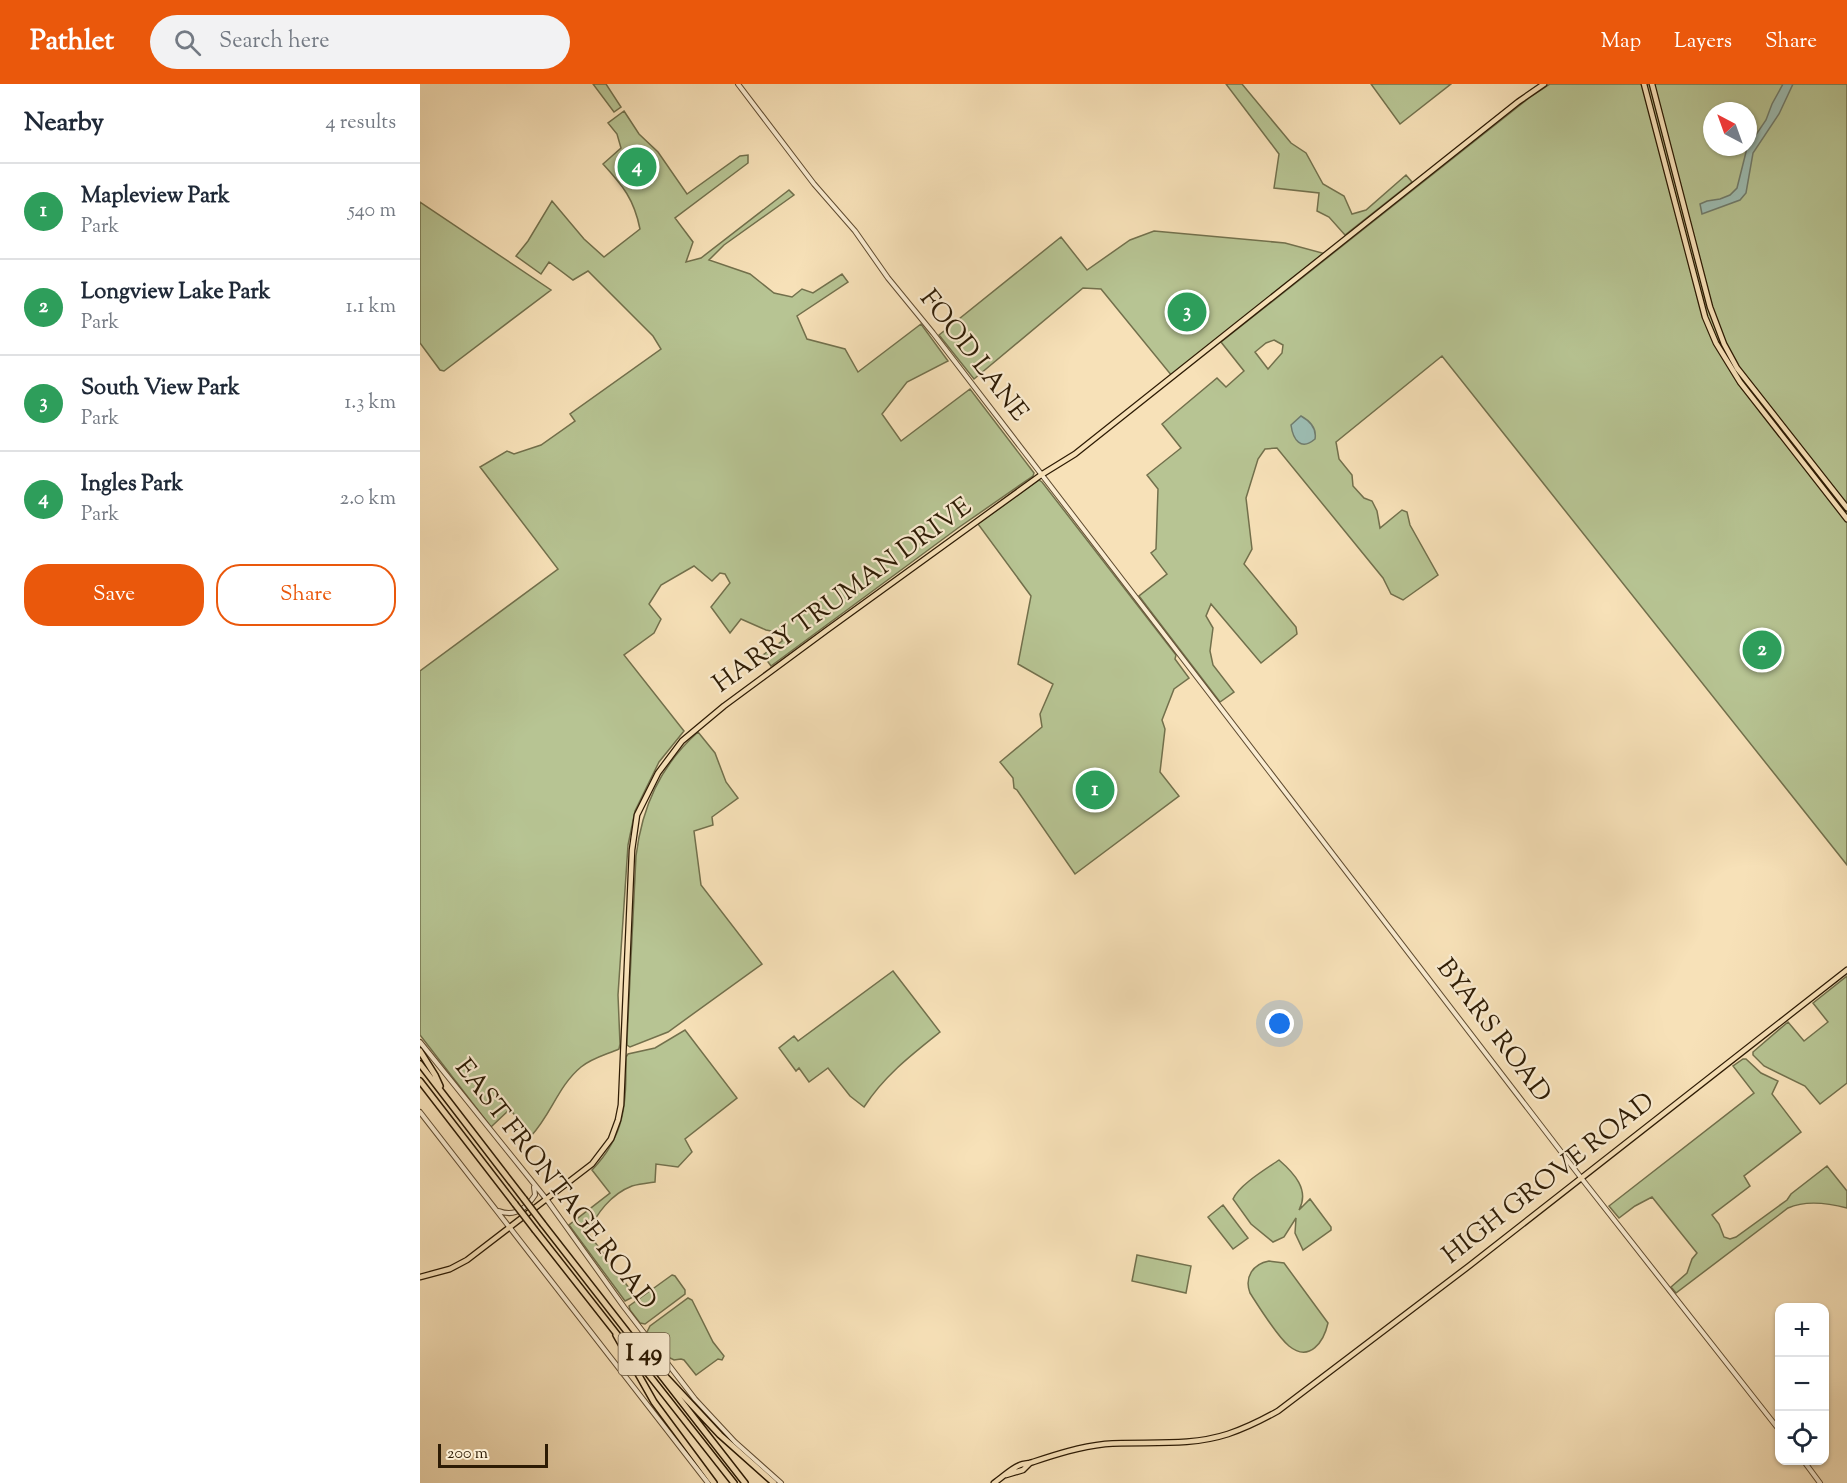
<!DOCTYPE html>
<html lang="en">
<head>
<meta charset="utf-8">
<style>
	:root { --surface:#fff; --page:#f2f2f3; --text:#1f2937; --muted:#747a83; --line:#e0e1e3; --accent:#ea580c }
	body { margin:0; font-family:"Sorts Mill Goudy",serif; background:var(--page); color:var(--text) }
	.controls { position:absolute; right:18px; bottom:18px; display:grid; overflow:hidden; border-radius:12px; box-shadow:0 2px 4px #0004 }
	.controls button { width:54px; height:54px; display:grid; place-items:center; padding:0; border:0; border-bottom:2px solid var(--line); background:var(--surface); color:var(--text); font:30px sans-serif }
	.compass { position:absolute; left:1283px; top:18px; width:54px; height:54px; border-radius:50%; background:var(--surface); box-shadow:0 2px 4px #0004; rotate:319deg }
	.scale { position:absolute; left:18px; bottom:15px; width:110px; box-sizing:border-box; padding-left:6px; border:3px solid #2d1b04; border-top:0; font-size:16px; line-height:21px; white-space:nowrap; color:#2d1b04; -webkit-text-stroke:4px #faecd1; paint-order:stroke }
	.you { position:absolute; left:860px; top:940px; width:21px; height:21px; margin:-15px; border:4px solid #fff; border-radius:50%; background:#1a73e8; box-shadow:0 0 0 9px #1a73e833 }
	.badge { display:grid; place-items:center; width:39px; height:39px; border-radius:50%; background:var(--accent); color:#fff; font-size:20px; font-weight:700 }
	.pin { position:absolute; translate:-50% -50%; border:3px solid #fff; box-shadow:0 2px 6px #0006 }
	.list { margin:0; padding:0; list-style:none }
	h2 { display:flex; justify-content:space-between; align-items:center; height:78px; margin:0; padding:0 24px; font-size:26px }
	h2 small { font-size:20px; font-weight:400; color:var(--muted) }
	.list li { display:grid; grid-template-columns:39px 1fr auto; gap:18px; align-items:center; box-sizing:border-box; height:96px; padding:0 24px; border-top:2px solid var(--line) }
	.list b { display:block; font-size:22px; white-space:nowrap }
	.list p { margin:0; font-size:20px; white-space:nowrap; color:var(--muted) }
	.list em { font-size:20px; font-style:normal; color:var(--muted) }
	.actions { display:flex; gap:12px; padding:18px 24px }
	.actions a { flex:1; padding:14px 0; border:2px solid var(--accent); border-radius:24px; text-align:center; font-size:21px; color:var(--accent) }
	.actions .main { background:var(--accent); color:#fff }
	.icon { flex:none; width:33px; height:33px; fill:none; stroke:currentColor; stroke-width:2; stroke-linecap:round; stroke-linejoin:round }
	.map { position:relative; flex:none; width:1427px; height:1399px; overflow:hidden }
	header { display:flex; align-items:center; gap:36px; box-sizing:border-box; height:84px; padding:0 30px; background:var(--accent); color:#fff }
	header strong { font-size:28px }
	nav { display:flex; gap:33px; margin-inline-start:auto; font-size:21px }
	.search { width:420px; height:54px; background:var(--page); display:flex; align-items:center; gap:15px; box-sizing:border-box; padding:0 21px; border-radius:33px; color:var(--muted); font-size:22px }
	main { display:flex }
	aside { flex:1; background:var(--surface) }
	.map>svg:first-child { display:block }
</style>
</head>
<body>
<header>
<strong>Pathlet</strong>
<div class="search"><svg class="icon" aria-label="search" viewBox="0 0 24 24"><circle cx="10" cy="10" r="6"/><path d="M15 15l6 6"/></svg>Search here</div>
<nav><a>Map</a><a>Layers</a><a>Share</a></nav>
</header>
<main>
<aside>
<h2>Nearby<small>4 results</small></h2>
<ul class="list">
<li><span class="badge" style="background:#2e9e5b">1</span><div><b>Mapleview Park</b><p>Park</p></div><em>540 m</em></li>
<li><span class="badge" style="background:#2e9e5b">2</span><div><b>Longview Lake Park</b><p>Park</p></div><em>1.1 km</em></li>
<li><span class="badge" style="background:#2e9e5b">3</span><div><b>South View Park</b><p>Park</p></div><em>1.3 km</em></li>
<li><span class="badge" style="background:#2e9e5b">4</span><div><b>Ingles Park</b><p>Park</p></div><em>2.0 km</em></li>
</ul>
<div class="actions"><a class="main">Save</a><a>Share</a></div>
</aside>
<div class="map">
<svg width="1427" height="1399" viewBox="0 0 1427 1399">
	<rect width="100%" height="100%" fill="#f7e1b8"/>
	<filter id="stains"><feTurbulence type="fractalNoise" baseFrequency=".00333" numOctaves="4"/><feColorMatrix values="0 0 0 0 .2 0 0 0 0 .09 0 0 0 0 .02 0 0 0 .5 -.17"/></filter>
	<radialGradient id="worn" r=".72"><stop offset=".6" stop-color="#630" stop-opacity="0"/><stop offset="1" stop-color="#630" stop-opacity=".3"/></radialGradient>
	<path fill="#b7c493" stroke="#72704c" stroke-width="1.5" fill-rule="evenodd" d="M 173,0 L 186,0 L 201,23 L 194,28 Z
		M 806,0 L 822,0 L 871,59 L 886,69 L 903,100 L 924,112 L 932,130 L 946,126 L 986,91 L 992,98 L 925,151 L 909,133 L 897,127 L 899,109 L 854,104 L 859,70 Z
		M 951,0 L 1031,0 L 980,40 Z
		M 1130,0 L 1427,0 L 1427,781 L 1022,272 L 916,358 L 919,375 L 932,391 L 933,402 L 944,414 L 952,417 L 957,427 L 960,444 L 982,426 L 987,428 L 990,441 L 1018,491 L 983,516 L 971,510 L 963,494 L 857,364 L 845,365 L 838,375 L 826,414 L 832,465 L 824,480 L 876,543 L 877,550 L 841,579 L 791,520 L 786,532 L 793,544 L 790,567 L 793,581 L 814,608 L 800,618 L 719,512 L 747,490 L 731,469 L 736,465 L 738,405 L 727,391 L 761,364 L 742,340 L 797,294 L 806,303 L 824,287 L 801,258 L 1109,14 ZM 1292,27 L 1328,27 L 1328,63 L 1292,63 ZM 854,256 L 863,261 L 862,269 L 848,285 L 835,268 L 846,259 Z
		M 204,27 L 219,50 L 238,68 L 267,110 L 320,72 L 328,71 L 328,79 L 255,134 L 273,158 L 266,178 L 281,174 L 369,106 L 374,111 L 304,161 L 289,176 L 330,190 L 354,209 L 372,213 L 382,205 L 393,209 L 422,190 L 428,198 L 377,232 L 387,255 L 425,265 L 438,288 L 501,240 L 528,277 L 487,298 L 462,330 L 481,357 L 550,305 L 614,389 L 613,392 L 538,444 L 351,582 L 343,571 L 362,557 L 362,549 L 346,546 L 321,535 L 310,549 L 291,523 L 310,499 L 305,490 L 300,489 L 292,497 L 274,482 L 241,501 L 229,520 L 241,535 L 234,549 L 204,571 L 264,647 L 239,678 L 215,727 L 208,761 L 198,911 L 200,960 L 199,965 C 185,971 172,974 161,983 C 138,1002 131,1031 111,1052 L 90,1025 L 71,1043 L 0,951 L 0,587 L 138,485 L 60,383 L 87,367 L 94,370 L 121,361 L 155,337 L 150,330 L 241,265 L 233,252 L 168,187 L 153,196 L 129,178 L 121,190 L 96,172 L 108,157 L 132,117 L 164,155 L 184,173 L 220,145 C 214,115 203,102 183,80 L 201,64 L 197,50 L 188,39 Z
		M 0,118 L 131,206 L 24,287 L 20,286 L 0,259 Z
		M 734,147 L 865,159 L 906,170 L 752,292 L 681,205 L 663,204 L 554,295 L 519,251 L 641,153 L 667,186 L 710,156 Z
		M 619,396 L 622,398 L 756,571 L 755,575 L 769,594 L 754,605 L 742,636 L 745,645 L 740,688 L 759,712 L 655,790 L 597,706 L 594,704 L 593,694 L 580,678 L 622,643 L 620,630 L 633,600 L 598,580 L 611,512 L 558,440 Z
		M 278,648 L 295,669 L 306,698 L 318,714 L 292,733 L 293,741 L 274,747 L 281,801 L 342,880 L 248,948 L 210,963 L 207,961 L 207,956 L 216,772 C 222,723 240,682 278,648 Z
		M 473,887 L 520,948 C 491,971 464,992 444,1023 L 430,1012 L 408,984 L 389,998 L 379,984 L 376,987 L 359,964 L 374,952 L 378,957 Z
		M 1427,892 L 1427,999 L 1400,1020 L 1385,1002 L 1344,982 L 1333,971 L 1333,968 L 1368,938 L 1384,957 L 1408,938 L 1393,919 Z
		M 265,946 L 317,1014 L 265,1055 L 272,1068 L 258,1083 L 236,1080 L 235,1098 C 228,1099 219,1100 212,1102 C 191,1110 176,1130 168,1149 L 215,1212 L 205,1217 L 149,1141 L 190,1109 L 172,1086 C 206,1051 206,1019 206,973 L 208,970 L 235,964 Z
		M 1323,975 L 1326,975 L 1341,989 L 1358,997 L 1352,1010 L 1381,1048 L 1324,1092 L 1330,1102 L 1292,1131 L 1299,1140 L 1304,1153 L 1310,1155 L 1316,1153 L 1367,1116 L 1371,1110 L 1407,1082 L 1427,1107 L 1427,1124 C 1408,1119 1386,1116 1368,1124 L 1256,1209 L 1251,1203 L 1267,1189 L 1272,1175 L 1277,1169 L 1232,1113 L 1215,1122 L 1199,1134 L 1189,1122 L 1334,1009 L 1313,982 Z
		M 859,1076 C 874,1089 890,1106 879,1126 L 890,1115 L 911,1143 L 911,1146 L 883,1166 L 875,1149 L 876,1134 L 864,1153 L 853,1158 L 831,1140 L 813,1115 C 819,1101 846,1085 859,1076 Z
		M 803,1121 L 828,1154 L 813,1165 L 788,1133 Z
		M 717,1171 L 771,1182 L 766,1209 L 712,1197 Z
		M 849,1177 L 864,1179 L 908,1239 C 904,1257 890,1279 869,1262 C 857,1252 839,1223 830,1209 C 824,1193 833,1180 849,1177 Z
		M 252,1191 L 255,1192 L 265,1206 L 265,1210 L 225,1240 L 220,1239 L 210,1226 L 209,1222 Z
		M 268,1214 L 272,1216 L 293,1258 L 304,1272 L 302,1276 L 298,1275 L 276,1291 L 264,1276 L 261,1275 L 254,1276 L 246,1272 L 227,1248 L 230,1242 Z"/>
	<path fill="#9dbdb3" stroke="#707c6d" stroke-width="1.5" d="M 1363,0 L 1373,0 L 1359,30 L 1333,69 L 1326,109 L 1320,116 L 1282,130 L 1280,120 L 1287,117 L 1300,115 L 1310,111 L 1317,104 L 1327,64 L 1346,36 L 1352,20 Z
		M 881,332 C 890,337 897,344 895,355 C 881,367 873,356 871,341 Z"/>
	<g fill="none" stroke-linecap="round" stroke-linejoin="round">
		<defs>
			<path id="minor" d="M 318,0 L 394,100 L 435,147 L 468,194 L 513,249 L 1162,1095 L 1360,1347
				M 0,958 L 127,1116 L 204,1223 L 275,1315 L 315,1358 L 361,1399
				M 0,1028 L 288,1399
				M 79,1127 C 94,1133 106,1125 115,1111 L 114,1103
				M 1383,1376 L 1400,1399"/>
			<path id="major" d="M 1224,0 L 1285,233 L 1296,259 L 1320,298 L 1427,435
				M 1232,0 L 1290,223 L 1304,260 L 1317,284 L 1427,424
				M 0,1193 L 30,1185 L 47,1176 L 172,1080 L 191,1055 L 198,1036 L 201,1021 L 212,766 L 217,731 L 238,689 L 262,657 L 304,622 L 407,546 L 621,391 L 655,370 L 1098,18 L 1124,0
				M 586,1391 L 603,1386 L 610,1379
				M 574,1399 C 583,1393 590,1385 600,1381 C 604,1379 609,1380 613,1378 C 637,1370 659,1363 685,1360 C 726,1357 768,1363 808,1350 C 826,1344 842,1336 858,1327 L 1049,1182 L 1427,886"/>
			<path id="highway" d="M 0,967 L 15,991 L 20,1002
				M 0,980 L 104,1115
				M 0,997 L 95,1120
				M 123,1140 L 325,1399
				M 115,1146 L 314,1399
				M 196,1251 L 234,1318 L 294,1399
				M 244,1291 L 300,1351 L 354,1399"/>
		</defs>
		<use href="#minor" stroke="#604c31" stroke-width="6"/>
		<use href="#major" stroke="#2d1b04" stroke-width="7"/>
		<use href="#highway" stroke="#2d1b04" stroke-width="8"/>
		<use href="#minor" stroke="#faecd1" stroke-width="4"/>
		<use href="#major" stroke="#f7e1b8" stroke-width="4.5"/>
		<use href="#highway" stroke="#f7e1b8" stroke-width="5"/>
		<defs>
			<path id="highway-bridge" d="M 104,1115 L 123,1140
				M 95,1120 L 115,1146"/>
		</defs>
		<use href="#highway-bridge" stroke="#2d1b04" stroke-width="8" stroke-linecap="butt"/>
		<use href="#highway-bridge" stroke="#f7e1b8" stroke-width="5"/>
	</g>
	<g text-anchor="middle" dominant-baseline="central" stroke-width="4.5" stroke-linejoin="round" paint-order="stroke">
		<rect fill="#faecd1" stroke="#6a5a42" stroke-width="1.5" x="198.5" y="1249" width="51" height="42" rx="4.5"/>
		<g font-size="24" font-weight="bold" fill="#2d1b04">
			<text x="224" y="1270">I 49</text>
		</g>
		<g font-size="26" fill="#2d1b04" stroke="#faecd1">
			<text transform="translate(553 272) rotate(52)">FOOD LANE</text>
			<text transform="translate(423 512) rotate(-36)">HARRY TRUMAN DRIVE</text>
			<text transform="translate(1073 947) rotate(53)">BYARS ROAD</text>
			<text transform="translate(1129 1095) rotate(-38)">HIGH GROVE ROAD</text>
			<text transform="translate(135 1101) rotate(52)">EAST FRONTAGE ROAD</text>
		</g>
	</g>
	<rect width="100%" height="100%" filter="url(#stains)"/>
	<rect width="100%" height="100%" fill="url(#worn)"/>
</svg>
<div class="controls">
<button>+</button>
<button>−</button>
<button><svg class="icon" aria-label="locate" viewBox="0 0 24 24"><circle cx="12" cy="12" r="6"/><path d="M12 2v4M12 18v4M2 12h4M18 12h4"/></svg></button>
</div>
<svg class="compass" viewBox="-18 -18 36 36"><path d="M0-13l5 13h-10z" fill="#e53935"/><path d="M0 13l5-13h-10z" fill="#747a83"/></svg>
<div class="scale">200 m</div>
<div class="you"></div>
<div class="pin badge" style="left:675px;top:706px;background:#2e9e5b">1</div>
<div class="pin badge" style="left:1342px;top:566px;background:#2e9e5b">2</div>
<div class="pin badge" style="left:767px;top:228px;background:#2e9e5b">3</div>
<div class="pin badge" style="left:217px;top:83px;background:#2e9e5b">4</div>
</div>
</main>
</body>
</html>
